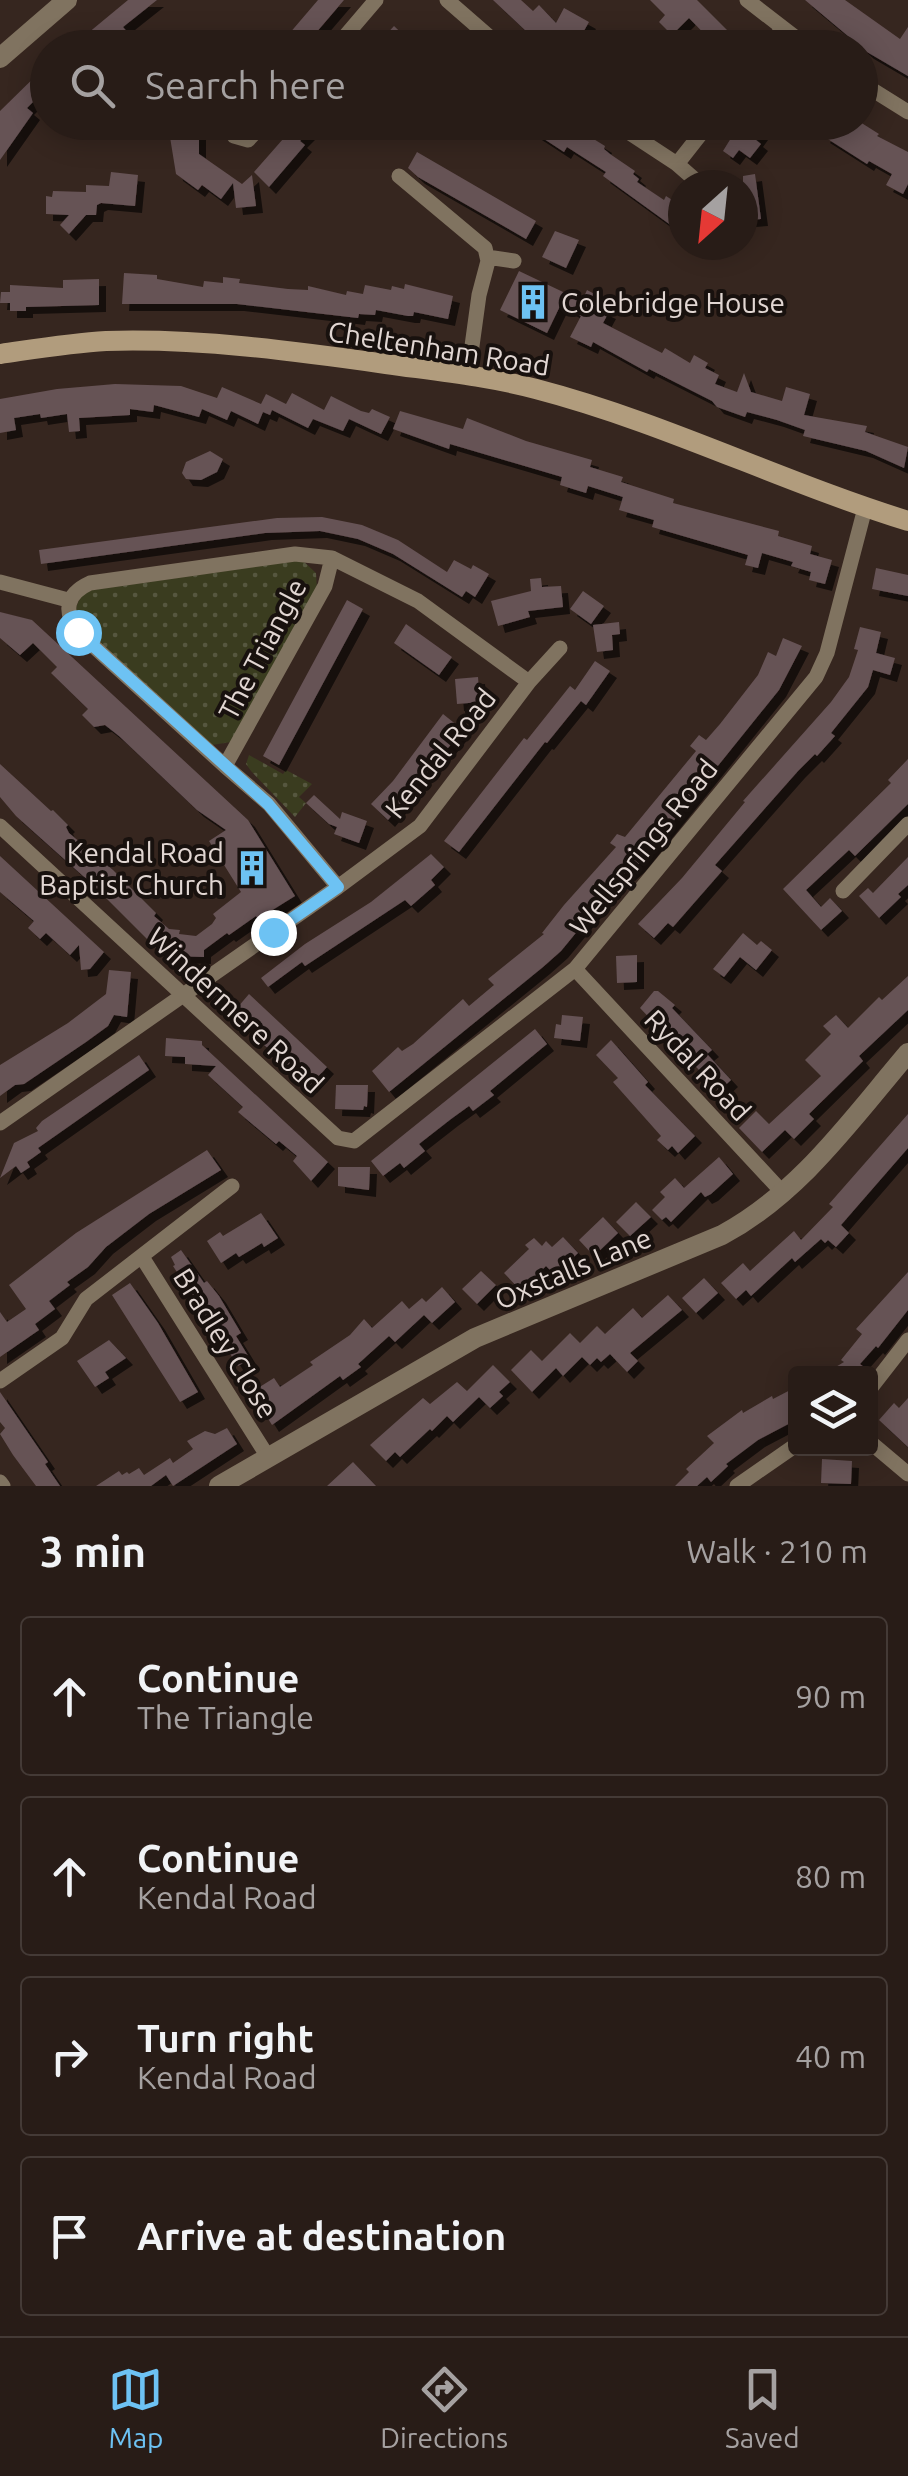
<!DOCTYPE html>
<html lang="en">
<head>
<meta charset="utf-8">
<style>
	:root { --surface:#281c17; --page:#302520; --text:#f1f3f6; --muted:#a5a1a1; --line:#443a36; --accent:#6dc2f3 }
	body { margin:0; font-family:Ubuntu,sans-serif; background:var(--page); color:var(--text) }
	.controls { position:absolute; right:30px; bottom:30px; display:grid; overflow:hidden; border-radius:10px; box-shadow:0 5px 25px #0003 }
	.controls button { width:90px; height:90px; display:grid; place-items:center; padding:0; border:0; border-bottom:2px solid var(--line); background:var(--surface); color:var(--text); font:50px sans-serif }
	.compass { position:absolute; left:668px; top:170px; width:90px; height:90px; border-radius:50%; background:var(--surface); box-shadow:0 5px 25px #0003; rotate:207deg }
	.stop { position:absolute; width:30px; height:30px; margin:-22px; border:8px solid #6dc2f3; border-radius:50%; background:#fff }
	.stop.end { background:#6dc2f3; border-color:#fff; box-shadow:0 2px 10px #0008 }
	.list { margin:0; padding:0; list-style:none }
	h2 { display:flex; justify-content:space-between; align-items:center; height:130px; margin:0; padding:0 40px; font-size:42px }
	h2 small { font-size:32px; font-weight:400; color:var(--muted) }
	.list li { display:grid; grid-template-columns:65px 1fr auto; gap:30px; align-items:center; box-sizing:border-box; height:160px; margin:0 20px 20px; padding:0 20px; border:2px solid var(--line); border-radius:10px }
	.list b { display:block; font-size:38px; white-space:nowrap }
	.list p { margin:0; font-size:32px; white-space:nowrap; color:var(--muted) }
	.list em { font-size:32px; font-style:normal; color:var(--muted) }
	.icon { flex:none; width:55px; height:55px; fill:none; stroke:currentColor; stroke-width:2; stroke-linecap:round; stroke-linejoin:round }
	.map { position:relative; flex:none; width:908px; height:1486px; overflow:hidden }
	.search { position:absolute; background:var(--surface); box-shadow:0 5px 25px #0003; left:30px; right:30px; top:30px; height:110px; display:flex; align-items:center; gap:25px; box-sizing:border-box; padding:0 35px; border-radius:55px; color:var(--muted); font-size:38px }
	.sheet { height:850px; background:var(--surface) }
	nav { display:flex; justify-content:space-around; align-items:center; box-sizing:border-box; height:140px; border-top:2px solid var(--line); background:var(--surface); font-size:28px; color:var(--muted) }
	nav a { display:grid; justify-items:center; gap:5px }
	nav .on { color:var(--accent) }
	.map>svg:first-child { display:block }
</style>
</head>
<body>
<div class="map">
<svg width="908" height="1486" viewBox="0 0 908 1486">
	<defs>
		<pattern id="grass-dots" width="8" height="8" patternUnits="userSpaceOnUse" patternTransform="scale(2.5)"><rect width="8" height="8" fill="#3a3c1f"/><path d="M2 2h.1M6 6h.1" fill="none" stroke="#56573f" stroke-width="1.8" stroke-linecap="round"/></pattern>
		<filter id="shadow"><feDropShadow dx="7" dy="7" stdDeviation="0" flood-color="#0009"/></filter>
	</defs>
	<rect width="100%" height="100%" fill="#36261f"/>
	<path fill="url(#grass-dots)" d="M 302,560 L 316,573 L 317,591 L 231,742 L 212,745 L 81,627 C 73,611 75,605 85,591 Z
		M 249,755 L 283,774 L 286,770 L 312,784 L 299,797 L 306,803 L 295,817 L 251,771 L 246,764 Z"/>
	<path fill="#665255" filter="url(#shadow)" d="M 128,0 L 157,0 L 123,27 L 129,34 L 113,48 L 70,48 Z
		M 318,0 L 344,0 L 303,48 L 277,48 Z
		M 493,0 L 521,0 L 533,11 L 539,5 L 556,23 L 564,8 L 589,22 L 581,36 L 601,48 L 554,48 L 527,32 Z
		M 650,0 L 697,0 L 736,39 L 727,48 L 718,48 L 689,18 L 672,35 L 659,22 L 665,15 Z
		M 805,0 L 845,0 L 900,39 L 908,27 L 908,76 L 867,52 Z
		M 394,26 L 417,48 L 374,48 L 371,42 L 380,33 L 384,37 Z
		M 48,64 L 48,87 L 27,108 L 33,113 L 0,160 L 0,111 Z
		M 298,122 L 319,122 L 300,141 L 305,145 L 269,187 L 254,172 Z
		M 518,122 L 557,122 L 583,139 L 592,138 L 605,146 L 604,149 L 610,154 L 635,171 L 633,174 L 639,179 L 637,182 L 664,200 L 666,196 L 683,207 L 683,234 L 603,176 L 606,172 L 567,147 L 564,152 Z
		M 741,122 L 769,122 L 756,140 L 761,144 L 750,158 L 739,150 L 733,158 L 723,151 Z
		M 814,122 L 860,122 L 879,134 L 877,136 L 908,152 L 908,184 L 903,194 L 886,185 L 892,174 L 869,161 L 867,164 L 823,136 L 827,131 Z
		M 199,126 L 199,154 L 242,184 L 252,175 L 256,206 L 236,208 L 233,183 L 221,199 L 202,185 L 198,190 L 176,174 L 170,137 L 179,137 L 178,127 Z
		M 417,152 L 536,221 L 526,239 L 418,177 L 408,168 Z
		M 111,172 L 138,175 L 135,206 L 101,203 L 97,205 L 96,215 L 86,215 L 69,234 L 60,225 L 69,215 L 46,214 L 46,196 L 52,197 L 53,191 L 86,192 L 86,185 L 109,186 Z
		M 755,174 L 761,219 L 749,220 L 748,215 L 743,215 L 743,176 Z
		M 555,231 L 579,240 L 566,268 L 542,257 Z
		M 519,271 L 582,301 L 587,290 L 604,299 L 600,308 L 609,312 L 603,323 L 662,353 L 665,348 L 690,363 L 694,355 L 708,363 L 705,368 L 719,375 L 715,384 L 737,392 L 744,373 L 751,392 L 782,401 L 786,387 L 810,394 L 804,415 L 867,426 L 865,432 L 908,447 L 904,468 L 866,451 L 803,436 L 805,430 L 777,420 L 747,412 L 745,417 L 717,407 L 712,401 L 649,369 L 647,372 L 593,342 L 591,347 L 570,337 L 581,316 L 561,304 L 547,333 L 500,310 Z
		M 124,273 L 157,275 L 157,279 L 203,287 L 204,281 L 223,283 L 223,277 L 240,279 L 239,283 L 288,289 L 308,290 L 308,286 L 346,295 L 347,291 L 363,294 L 365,285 L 391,290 L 392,286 L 404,289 L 405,284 L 453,296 L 448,319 L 414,312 L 413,316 L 408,316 L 376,310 L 375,315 L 359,314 L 358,318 L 237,304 L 122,304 Z
		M 99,279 L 99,305 L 26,307 L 26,311 L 10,311 L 10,303 L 0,303 L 1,292 L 10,292 L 10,285 L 63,288 L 63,280 Z
		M 115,384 L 181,386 L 217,398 L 222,387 L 261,404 L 266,394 L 286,404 L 292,393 L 324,410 L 331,396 L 361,411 L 369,413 L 372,409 L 390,417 L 381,434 L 349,419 L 343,431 L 313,419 L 308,428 L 272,410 L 270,415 L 263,412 L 258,424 L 231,411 L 227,420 L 202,409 L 199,417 L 154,405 L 153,412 L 130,409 L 130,415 L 79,418 L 80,431 L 69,432 L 67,414 L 41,418 L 40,414 L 14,418 L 16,430 L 0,433 L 0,399 L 57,389 Z
		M 400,411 L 463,429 L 467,418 L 526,441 L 592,460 L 590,467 L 623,477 L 621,482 L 674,499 L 673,503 L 779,531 L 778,536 L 812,546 L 810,554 L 832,560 L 825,584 L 809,580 L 811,572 L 791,566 L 793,562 L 762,553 L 758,568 L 745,565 L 748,555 L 652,527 L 654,520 L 619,510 L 623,497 L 588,486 L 586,493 L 560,485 L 562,477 L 450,444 L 449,449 L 393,429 Z
		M 210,451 L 223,459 L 217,472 L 201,480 L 186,479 L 182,473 L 186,462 Z
		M 322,517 L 362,525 L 398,540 L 447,572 L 454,560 L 471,569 L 473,565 L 489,574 L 475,597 L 466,591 L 462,597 L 393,554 L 358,539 L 320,531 L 265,533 L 41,564 L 39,550 L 277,518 Z
		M 876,568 L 908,575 L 908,596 L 872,589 Z
		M 541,578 L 542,587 L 561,586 L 563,607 L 528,611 L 530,617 L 498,626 L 491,601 L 531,591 L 530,579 Z
		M 583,591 L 604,606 L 591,624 L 570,609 Z
		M 347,600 L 363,609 L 279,765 L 263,756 Z
		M 0,612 L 32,620 L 248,820 L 295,896 L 258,919 L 256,916 L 229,935 L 227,933 L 204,950 L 204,957 L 170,956 L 161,953 L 92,884 L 16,816 L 0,797 L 0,764 L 51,811 L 53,810 L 68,825 L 66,827 L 69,833 L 113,870 L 156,913 L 154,916 L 169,929 L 180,930 L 179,934 L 196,936 L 212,924 L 216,918 L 213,914 L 241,892 L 209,841 L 226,830 L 197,810 L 119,736 L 105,725 L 94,727 L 82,715 L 88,709 L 51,673 L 57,667 L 33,643 L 20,655 L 0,638 Z
		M 619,622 L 620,634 L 612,635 L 613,650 L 597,652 L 593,625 Z
		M 406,624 L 452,657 L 439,675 L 394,643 Z
		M 860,627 L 881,632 L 876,653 L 895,658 L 890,675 L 873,670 L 868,687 L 831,733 L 835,736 L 817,756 L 815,754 L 798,771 L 715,865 L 722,871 L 673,927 L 668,923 L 654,938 L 638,924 L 682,878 L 745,802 L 743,801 L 831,702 L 849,677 L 858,650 L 854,649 Z
		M 783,638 L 802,646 L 779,690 L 638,865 L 628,874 L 626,872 L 561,951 L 543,967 L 389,1092 L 372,1071 L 398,1047 L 402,1051 L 413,1044 L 463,999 L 469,1006 L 494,985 L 488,979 L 544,934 L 542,933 L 564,905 L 616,847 L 610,843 L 617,834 L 625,837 L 644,814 L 696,751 L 690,746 L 699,735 L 706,740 L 720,724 L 758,675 L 768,652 L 776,656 Z
		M 595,661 L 610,671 L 586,705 L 581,701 L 547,743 L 545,742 L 459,852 L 444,841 L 524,738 L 527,740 L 570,686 L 575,690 Z
		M 478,677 L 480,702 L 457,704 L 455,679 Z
		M 443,714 L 463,730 L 388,820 L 371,804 L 393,781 Z
		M 908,759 L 908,804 L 855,856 L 849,850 L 806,890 L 821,907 L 830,898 L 842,911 L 821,930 L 783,889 L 891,783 L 888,780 Z
		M 314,795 L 340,819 L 342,812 L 367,821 L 359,843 L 334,834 L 337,827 L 329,824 L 306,803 Z
		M 431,854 L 444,867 L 431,880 L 435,885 L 411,906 L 405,900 L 305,966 L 302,962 L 268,987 L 261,978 L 305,944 L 371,902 Z
		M 0,856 L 104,952 L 90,969 L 81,970 L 79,945 L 70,955 L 46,933 L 40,939 L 28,928 L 34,921 L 0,892 Z
		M 908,857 L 908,885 L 898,894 L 901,897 L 879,918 L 859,896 L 868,888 L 873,893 Z
		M 743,933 L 757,945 L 761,941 L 772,950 L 756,970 L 740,957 L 724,977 L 713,969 Z
		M 637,955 L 637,982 L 617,983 L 616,956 Z
		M 109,970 L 131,972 L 127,1017 L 114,1015 L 108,1026 L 86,1042 L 24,1084 L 15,1085 L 0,1096 L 0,1065 L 68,1023 L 106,994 Z
		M 908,976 L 908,1010 L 859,1056 L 863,1061 L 809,1114 L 814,1119 L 794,1139 L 785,1130 L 762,1152 L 739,1128 L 756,1111 L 769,1124 L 821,1076 L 805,1060 L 831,1034 L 823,1026 L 836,1015 L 848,1028 L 879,997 L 882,1000 Z
		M 654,991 L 658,991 L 675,1005 L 672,1008 L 712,1050 L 707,1054 L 731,1080 L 719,1091 L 640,1008 Z
		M 249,994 L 327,1067 L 310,1086 L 254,1036 L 260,1029 L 237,1008 Z
		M 562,1015 L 583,1017 L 580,1041 L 554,1038 L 556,1024 L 561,1025 Z
		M 535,1029 L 547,1044 L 490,1091 L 494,1095 L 473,1111 L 469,1106 L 451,1119 L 419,1144 L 425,1151 L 404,1168 L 400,1163 L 383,1176 L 371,1161 Z
		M 166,1038 L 202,1041 L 202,1045 L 328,1162 L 311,1181 L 293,1161 L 297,1156 L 279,1141 L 276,1144 L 238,1112 L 243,1107 L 208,1075 L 216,1066 L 185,1064 L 185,1057 L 165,1056 Z
		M 611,1040 L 648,1082 L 645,1085 L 695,1136 L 678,1153 L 672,1146 L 668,1150 L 657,1140 L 661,1136 L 613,1082 L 618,1078 L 596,1055 Z
		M 139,1055 L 149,1070 L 38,1148 L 41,1152 L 27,1162 L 30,1167 L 21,1173 L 16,1166 L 0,1178 L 14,1143 L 38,1131 L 36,1128 L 42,1121 Z
		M 336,1085 L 368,1085 L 367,1107 L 364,1106 L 363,1110 L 335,1109 Z
		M 908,1114 L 908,1148 L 841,1225 L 849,1233 L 836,1247 L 828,1240 L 825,1243 L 821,1239 L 795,1262 L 792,1258 L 751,1296 L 746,1290 L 736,1299 L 721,1283 L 743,1263 L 750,1271 L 794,1231 L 801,1240 L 833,1207 L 829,1204 Z
		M 207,1150 L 221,1170 L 149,1214 L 106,1247 L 88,1267 L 67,1282 L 70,1285 L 49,1301 L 55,1309 L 35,1324 L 39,1330 L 0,1357 L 0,1312 L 7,1322 L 26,1309 L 9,1285 L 76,1233 Z
		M 719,1157 L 733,1174 L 711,1194 L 705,1197 L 701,1192 L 671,1222 L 666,1217 L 662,1220 L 652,1210 L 665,1197 L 660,1192 L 675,1178 L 684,1188 Z
		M 338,1167 L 370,1167 L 369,1190 L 338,1186 Z
		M 636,1202 L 651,1217 L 630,1236 L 616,1222 Z
		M 261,1213 L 278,1238 L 264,1247 L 262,1243 L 239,1257 L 236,1253 L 221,1263 L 207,1241 L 220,1232 L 223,1236 Z
		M 603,1217 L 618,1233 L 594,1256 L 579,1240 Z
		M 563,1237 L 578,1253 L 555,1275 L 546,1266 L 521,1291 L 504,1273 L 529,1249 L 525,1245 L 534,1238 L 542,1246 L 546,1241 L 552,1247 Z
		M 181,1250 L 204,1283 L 207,1281 L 219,1296 L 241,1333 L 236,1336 L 250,1359 L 238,1366 L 173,1266 L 175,1265 L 171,1257 Z
		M 481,1271 L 496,1285 L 477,1304 L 462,1289 Z
		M 908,1272 L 908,1310 L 878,1348 L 876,1346 L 860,1364 L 869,1371 L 868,1374 L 824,1374 L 844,1362 L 841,1360 L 862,1334 L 856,1329 Z
		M 704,1278 L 718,1293 L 696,1313 L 682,1298 Z
		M 130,1283 L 158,1323 L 198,1392 L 180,1402 L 112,1295 Z
		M 442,1287 L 455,1302 L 432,1323 L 424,1315 L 395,1342 L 389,1336 L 358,1364 L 361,1367 L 343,1380 L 340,1376 L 272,1425 L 262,1409 L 269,1404 L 258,1388 L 274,1378 L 280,1387 L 313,1365 L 310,1362 L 350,1335 L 364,1319 L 372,1328 L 402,1301 L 409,1309 L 422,1298 L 426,1302 Z
		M 668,1295 L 682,1310 L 630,1353 L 638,1361 L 627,1372 L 610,1354 L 601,1362 L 597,1358 L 590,1365 L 582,1357 L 563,1376 L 556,1368 L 532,1392 L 511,1370 L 531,1350 L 542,1361 L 570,1333 L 580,1343 L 597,1326 L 605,1334 L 633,1308 L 642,1318 Z
		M 109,1340 L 126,1358 L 105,1372 L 109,1378 L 95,1387 L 77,1361 Z
		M 493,1365 L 510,1382 L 499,1392 L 503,1396 L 490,1408 L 479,1397 L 453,1422 L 447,1416 L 432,1431 L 430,1429 L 400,1457 L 395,1452 L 386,1461 L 370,1445 L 423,1398 L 430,1404 L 457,1382 L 467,1391 Z
		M 796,1387 L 796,1420 L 758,1440 L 726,1464 L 728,1466 L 711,1482 L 707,1477 L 697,1486 L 675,1486 L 689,1472 L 686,1469 L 714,1443 L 707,1436 L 742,1410 L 743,1413 L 772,1396 L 773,1399 Z
		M 0,1392 L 48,1462 L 45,1464 L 60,1486 L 36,1486 L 13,1455 L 0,1434 L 5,1428 L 0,1422 Z
		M 908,1398 L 908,1447 L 879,1420 L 894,1403 L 899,1408 Z
		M 227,1428 L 237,1444 L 173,1486 L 166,1475 L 151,1486 L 96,1486 L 119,1471 L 122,1475 L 127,1472 L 129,1474 L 139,1468 L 144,1475 L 170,1458 L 173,1463 L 193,1449 L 187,1441 L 205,1431 L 215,1434 Z
		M 822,1459 L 852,1461 L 851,1484 L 821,1483 Z
		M 353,1462 L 376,1486 L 327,1486 Z"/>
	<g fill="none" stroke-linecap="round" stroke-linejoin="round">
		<path stroke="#807360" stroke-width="15" d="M 447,0 L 502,48
			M 747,0 L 809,48
			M 335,48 L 376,0
			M 768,48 L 782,29
			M 860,82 L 908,112
			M 228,122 L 234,136 L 248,140 L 265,122
			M 613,122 L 677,164 L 701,185
			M 677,164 L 710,122
			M 399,176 L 485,248 L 488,261 L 479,295 L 468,375
			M 487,257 L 514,261
			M 295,554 L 332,558 L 325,586 L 225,766 L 78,632 C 63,611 66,594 90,583 Z
			M 332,558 L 418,601 L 529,682
			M 0,582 L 68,600
			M 225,766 L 269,804 L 338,887
			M 0,826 L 338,1138 L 354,1141 L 575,969 L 816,677 L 827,653 L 865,508
			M 843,891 L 908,824
			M 575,969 L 784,1194
			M 0,1123 L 338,887 L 420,826 L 529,682 L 560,648
			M 142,1257 L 268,1457
			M 0,1381 L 62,1338 L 86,1299 L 232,1186
			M 870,1389 L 908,1340
			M 870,1442 L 908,1474
			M 0,1482 L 3,1486
			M 737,1486 L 796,1445"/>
		<path stroke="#807360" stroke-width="20" d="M 0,58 L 67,0
			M 219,1486 L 475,1338 L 722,1235 C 800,1193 851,1120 908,1053"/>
		<path stroke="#b19c7d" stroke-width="20" d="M 0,354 C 35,349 71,343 106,341 C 198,338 294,351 386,364 C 436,371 487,376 536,389 C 663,422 782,482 908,521"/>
	</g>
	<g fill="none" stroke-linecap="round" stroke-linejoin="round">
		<path stroke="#6dc2f3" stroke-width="12" d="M 78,632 L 268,804 L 338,887 L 273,932"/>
	</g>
	<defs>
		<symbol id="building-bare" viewBox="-9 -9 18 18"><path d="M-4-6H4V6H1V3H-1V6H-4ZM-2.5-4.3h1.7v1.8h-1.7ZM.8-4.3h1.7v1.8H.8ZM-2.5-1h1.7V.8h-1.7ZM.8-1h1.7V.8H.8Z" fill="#6dc2f3" stroke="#18110e" stroke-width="2.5" paint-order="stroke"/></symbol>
	</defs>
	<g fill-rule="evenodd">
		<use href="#building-bare" x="508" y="277" width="50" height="50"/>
		<use href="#building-bare" x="227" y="843" width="50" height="50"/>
	</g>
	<g text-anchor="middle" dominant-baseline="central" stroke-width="8" stroke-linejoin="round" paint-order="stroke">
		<g font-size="28" fill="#e1d6d2" stroke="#18110e" text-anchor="start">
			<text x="561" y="302">Colebridge House</text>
			<text x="224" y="852" text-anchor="end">Kendal Road<tspan x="224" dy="32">Baptist Church</tspan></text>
		</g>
		<g font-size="28" fill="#e1d6d2" stroke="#18110e">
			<text transform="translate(439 348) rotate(9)">Cheltenham Road</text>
			<text transform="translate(262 649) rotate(-62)">The Triangle</text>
			<text transform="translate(440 753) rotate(-51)">Kendal Road</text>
			<text transform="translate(643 847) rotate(-51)">Wellsprings Road</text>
			<text transform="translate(236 1010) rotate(43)">Windermere Road</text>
			<text transform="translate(698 1065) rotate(47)">Rydal Road</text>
			<text transform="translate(573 1268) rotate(-23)">Oxstalls Lane</text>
			<text transform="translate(226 1343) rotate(58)">Bradley Close</text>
		</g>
	</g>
</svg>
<div class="controls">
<button><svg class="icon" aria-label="layers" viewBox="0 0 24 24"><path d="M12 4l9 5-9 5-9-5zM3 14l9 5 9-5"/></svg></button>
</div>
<svg class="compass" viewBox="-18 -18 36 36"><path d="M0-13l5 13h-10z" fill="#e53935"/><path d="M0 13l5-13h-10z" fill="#a5a1a1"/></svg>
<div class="stop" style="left:78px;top:632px"></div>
<div class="stop end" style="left:273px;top:932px"></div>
<div class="search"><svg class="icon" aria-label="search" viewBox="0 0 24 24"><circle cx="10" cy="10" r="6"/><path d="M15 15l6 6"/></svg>Search here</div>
</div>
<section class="sheet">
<h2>3 min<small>Walk · 210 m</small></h2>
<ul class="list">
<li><svg class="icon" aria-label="ahead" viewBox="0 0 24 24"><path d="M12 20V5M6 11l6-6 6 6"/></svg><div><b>Continue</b><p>The Triangle</p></div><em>90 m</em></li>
<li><svg class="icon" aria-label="ahead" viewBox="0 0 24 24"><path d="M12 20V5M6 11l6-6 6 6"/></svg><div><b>Continue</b><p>Kendal Road</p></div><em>80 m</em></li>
<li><svg class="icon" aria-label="right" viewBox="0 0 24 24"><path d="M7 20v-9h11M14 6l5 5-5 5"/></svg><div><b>Turn right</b><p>Kendal Road</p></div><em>40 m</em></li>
<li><svg class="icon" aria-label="arrive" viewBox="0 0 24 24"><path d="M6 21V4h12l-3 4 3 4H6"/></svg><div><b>Arrive at destination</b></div></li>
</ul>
</section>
<nav>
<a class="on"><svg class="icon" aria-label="map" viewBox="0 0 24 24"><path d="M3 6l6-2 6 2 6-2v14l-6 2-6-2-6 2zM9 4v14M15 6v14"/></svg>Map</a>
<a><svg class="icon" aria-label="directions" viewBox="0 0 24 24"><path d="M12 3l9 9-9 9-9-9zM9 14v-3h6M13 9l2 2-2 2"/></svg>Directions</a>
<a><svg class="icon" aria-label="saved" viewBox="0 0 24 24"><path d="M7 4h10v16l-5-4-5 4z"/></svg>Saved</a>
</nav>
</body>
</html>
